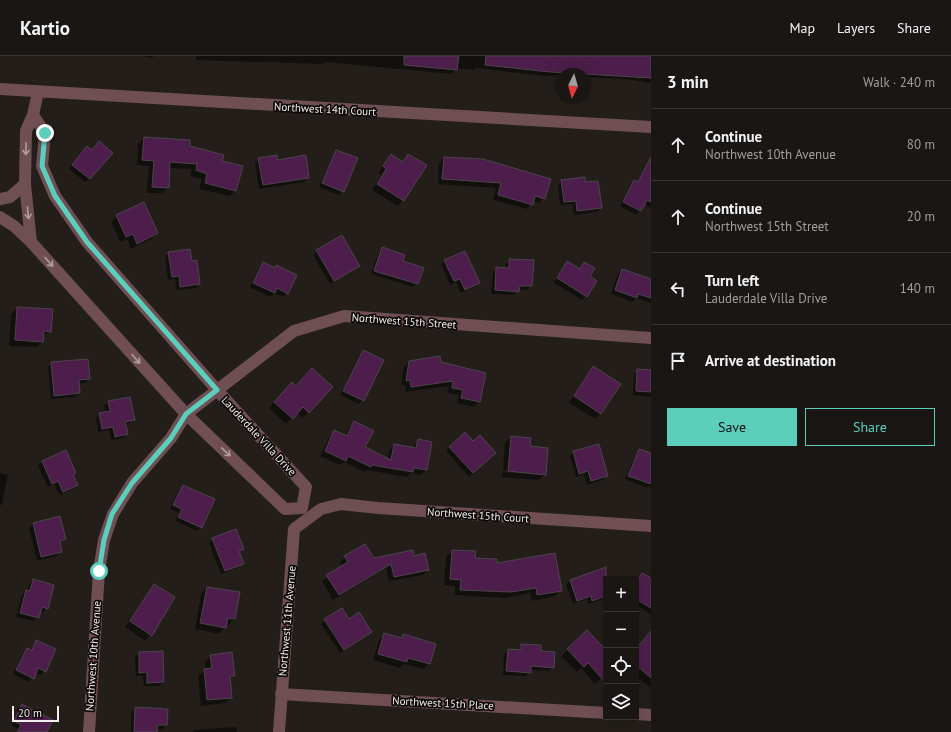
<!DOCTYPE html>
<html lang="en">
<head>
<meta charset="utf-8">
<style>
	:root { --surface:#1a1614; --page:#231f1d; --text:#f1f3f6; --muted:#9f9fa0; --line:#383534; --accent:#5bcebc }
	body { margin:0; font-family:"PT Sans",sans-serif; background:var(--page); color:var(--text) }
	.controls { position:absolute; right:12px; bottom:12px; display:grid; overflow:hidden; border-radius:0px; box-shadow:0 4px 16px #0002 }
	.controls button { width:36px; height:36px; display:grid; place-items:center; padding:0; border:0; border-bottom:1px solid var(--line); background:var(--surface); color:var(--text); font:20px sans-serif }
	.compass { position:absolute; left:555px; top:12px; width:36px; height:36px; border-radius:50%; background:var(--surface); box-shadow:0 4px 16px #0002; rotate:185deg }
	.scale { position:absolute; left:12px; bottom:10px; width:47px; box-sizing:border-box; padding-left:4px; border:2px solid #f3efec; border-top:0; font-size:11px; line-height:14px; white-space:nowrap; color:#f3efec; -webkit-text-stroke:3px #0b0807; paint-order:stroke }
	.stop { position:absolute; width:12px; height:12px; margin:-9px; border:3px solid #5bcebc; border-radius:50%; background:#fff }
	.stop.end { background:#5bcebc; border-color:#fff; box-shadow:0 1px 4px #0008 }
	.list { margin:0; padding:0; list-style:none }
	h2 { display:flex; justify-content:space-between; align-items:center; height:52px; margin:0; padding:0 16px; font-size:17px }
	h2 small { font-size:13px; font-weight:400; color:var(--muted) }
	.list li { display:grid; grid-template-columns:26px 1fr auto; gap:12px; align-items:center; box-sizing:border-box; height:72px; padding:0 16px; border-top:1px solid var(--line) }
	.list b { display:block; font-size:15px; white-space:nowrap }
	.list p { margin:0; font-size:13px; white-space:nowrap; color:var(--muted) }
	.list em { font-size:13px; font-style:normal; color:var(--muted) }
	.actions { display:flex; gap:8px; padding:12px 16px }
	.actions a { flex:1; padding:9px 0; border:1px solid var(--accent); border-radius:0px; text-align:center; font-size:14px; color:var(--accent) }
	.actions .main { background:var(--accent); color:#111 }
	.icon { flex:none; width:22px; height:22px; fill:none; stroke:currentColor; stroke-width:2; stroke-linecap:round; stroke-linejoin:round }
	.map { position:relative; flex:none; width:651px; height:676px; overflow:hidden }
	header { display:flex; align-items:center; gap:24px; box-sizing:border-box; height:56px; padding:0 20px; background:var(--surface); border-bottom:1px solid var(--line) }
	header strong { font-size:19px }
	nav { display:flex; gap:22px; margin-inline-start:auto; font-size:14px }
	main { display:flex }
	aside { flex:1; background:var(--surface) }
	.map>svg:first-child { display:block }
</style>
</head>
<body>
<header>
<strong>Kartio</strong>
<nav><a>Map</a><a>Layers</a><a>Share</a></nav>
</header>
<main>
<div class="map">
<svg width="651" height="676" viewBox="0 0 651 676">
	<rect width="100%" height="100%" fill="#231e1a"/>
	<path fill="#0007" d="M 140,0 L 154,0 L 152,2 Z
		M 196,0 L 651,0 L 651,27 L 626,23 L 585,21 L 585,18 L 545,20 L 476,12 L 474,14 L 456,12 L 452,18 L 326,6 L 323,8 L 196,4 Z
		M 144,82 L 221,106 L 236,134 L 230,140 L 199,133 L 202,123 L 190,120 L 192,113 L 169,112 L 168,131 L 162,137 L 147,137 L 149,110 L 137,109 L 138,88 Z
		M 87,91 L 89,122 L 85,126 L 69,113 Z
		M 336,95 L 343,135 L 339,139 L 319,131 L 333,99 Z
		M 409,99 L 426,110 L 403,145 L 397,150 L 372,134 L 381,119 L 378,117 L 391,100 L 401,107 Z
		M 444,102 L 544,142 L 539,147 L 533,145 L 527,153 L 493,144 L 496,132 L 438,128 L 439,107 Z
		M 259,103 L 276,105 L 308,122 L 304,126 L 259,133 L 255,107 Z
		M 643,117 L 651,122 L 651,150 L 649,151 L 644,148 L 636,159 L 620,150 L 631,129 L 634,126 L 636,127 Z
		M 562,125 L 584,127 L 601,152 L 597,156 L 574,159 L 572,148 L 560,149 L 558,129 Z
		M 117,160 L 157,177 L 151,183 L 131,193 L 127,183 L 120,186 L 111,166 Z
		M 383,192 L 402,206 L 417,227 L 413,231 L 371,218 L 379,196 Z
		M 317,195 L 359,210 L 330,228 L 313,199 Z
		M 169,197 L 199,228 L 196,232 L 177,234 L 175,223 L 168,224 L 165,201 Z
		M 510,204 L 532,205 L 531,230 L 527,234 L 518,233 L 514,239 L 491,238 L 493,216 L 497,212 L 506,213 L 506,208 Z
		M 445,205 L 479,227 L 475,231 L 461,237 L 456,226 L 450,229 L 441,208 Z
		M 567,207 L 579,214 L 584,207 L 588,220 L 586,240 L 582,244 L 554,227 Z
		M 263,208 L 274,213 L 276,210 L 287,237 L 284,241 L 274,237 L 270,241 L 250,231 L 259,212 Z
		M 622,214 L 651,224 L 651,247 L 636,242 L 632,246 L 611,238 L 618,218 Z
		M 17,252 L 50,275 L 43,281 L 43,285 L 37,291 L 9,290 L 11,258 Z
		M 363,295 L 363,344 L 359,348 L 340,339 L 359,299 Z
		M 410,305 L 440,307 L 479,346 L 474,351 L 457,347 L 459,339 L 447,337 L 449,330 L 406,336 L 405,329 L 401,329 L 404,311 Z
		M 52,307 L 89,323 L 85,327 L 78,328 L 79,337 L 75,341 L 51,343 L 48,311 Z
		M 593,312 L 601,357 L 595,363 L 569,347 L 587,318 Z
		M 638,314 L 651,315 L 651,341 L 633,339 L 634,318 Z
		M 295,331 L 309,356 L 303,362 L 297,357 L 286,368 L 269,352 L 286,333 Z
		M 108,346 L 134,364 L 130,367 L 125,368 L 127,378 L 123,382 L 111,384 L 109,374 L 98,376 L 96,362 L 99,358 L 106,357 L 104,350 Z
		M 355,366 L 364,392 L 388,404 L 389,394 L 394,389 L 413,392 L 418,384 L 431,386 L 426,414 L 421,419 L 411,417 L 407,421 L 367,414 L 365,416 L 344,406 L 340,409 L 320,400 L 330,380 L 335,375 L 345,380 L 349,372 Z
		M 511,381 L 529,391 L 545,418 L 539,424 L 502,421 L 503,416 L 541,419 L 541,417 L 503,414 L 505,387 Z
		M 473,387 L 491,401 L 469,421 L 446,395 L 449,391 Z
		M 640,394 L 651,398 L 651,431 L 648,430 L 647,432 L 625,423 L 636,398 Z
		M 65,395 L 75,417 L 73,420 L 77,429 L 73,433 L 59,439 L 54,428 L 48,431 L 38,410 L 42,406 Z
		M 574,396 L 607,420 L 603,424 L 587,429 L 584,418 L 576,421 L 570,400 Z
		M 0,417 L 8,419 L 2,448 L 0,450 Z
		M 183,430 L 201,471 L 197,475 L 175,465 L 179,457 L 170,453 L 179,434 Z
		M 60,461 L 65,483 L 59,487 L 61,496 L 57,500 L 37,505 L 29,472 L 33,468 Z
		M 213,483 L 243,493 L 239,497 L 243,507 L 239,511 L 221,518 L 209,487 Z
		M 452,495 L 496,509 L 561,534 L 555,540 L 532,545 L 530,537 L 504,542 L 455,539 L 455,530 L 444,529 L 446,501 Z
		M 345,501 L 373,503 L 413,501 L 428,514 L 423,519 L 389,525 L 386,512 L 333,544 L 322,525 L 342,511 L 340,506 Z
		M 604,513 L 607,523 L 606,523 L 606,542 L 588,548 L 587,543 L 573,548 L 566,529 L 570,525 Z
		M 642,518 L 649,522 L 651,518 L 651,558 L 636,549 L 636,526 Z
		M 33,524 L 47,552 L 43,556 L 39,555 L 38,561 L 34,565 L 16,561 L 22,539 L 28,535 L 29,528 Z
		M 155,529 L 161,560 L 163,562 L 145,585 L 125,571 Z
		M 207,532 L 239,537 L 234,563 L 228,569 L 226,569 L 219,578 L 195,573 L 201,538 Z
		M 325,564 L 349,564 L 367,579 L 340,597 L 321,568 Z
		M 587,576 L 606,596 L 606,618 L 595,628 L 581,612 L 577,616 L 561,600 Z
		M 651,576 L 651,632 L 636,620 L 636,594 Z
		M 385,578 L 401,582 L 404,580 L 429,607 L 424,613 L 404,608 L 400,612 L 373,604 L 379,584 Z
		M 37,586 L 45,615 L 41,619 L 35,617 L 29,626 L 13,618 L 23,597 L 27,593 L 30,594 Z
		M 522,589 L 540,596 L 553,611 L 549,615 L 530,614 L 526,620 L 503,619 L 504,598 L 508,594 L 518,595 Z
		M 139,597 L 163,626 L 159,630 L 144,630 L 143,620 L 136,620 L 135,601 Z
		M 211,600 L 234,619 L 229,624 L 231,641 L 225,647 L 201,650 L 198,620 L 206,614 L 205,606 Z
		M 23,650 L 46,676 L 16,676 L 18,673 L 11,669 Z
		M 135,652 L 166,669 L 162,673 L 157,673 L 156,676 L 131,676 L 131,656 Z
		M 237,671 L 237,676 L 193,676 L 195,674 Z"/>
	<path fill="#4d1e4b" stroke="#4b454b" d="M 404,0 L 459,0 L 457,14 L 404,9 Z
		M 486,0 L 651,0 L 651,22 L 550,16 L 485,9 Z
		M 144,81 L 190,84 L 190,90 L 224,99 L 222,105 L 243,110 L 236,135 L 205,127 L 207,118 L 196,114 L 197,108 L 170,106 L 169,132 L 152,131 L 154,105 L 142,104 Z
		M 99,85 L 113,97 L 90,123 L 72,109 L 87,90 L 92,94 Z
		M 336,94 L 358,102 L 344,136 L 322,127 Z
		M 391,98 L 403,106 L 408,98 L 427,109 L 404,145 L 377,128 L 386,113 L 383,110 Z
		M 277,99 L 277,104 L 306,99 L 309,122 L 263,129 L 258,102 Z
		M 444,101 L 483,103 L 551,123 L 545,143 L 535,140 L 533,149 L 498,139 L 501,127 L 442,123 Z
		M 651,101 L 651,146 L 647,144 L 641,155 L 623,146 L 634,124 L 638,126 Z
		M 585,121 L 585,126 L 598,125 L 602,152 L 577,155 L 576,145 L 564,146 L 561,124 Z
		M 144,146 L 158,177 L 137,188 L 133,178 L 126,181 L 116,159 Z
		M 342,179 L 360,210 L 334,225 L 316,194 Z
		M 382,191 L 405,199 L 403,205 L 424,212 L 418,228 L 374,215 Z
		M 190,193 L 192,205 L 197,204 L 200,228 L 180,231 L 179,220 L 172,221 L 168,196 Z
		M 465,195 L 480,227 L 465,234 L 460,223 L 454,225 L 444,204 Z
		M 509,203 L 534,204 L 532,230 L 520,230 L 519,236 L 495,234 L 496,211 L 509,212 Z
		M 567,205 L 580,213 L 584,206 L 595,212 L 590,220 L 597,225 L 587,241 L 557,222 Z
		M 263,206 L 275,212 L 276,209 L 297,219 L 288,238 L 277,232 L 275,237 L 253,227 Z
		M 622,213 L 651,223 L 651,242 L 638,238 L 637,242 L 615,234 Z
		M 17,251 L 53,253 L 51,276 L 44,275 L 43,286 L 15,284 Z
		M 363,294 L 384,304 L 364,345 L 343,335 Z
		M 440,300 L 441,306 L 486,317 L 480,346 L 461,342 L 463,334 L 452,332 L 453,325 L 411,331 L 410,324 L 406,325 L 409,305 Z
		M 88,303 L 90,323 L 79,324 L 80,337 L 54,340 L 51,306 Z
		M 593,310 L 621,328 L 601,358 L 574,340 Z
		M 312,312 L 333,331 L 309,357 L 303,351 L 293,363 L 274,346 L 292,326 L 296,330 Z
		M 637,313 L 651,314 L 651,336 L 636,335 Z
		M 130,341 L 135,364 L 125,366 L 128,378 L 115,381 L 113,371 L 102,373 L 99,357 L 110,355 L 108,345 Z
		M 354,365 L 374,375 L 365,391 L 391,404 L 394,388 L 416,392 L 418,383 L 432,386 L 427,414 L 414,412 L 413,416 L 372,409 L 371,411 L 348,400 L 346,405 L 325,395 L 334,374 L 347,380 Z
		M 465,376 L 473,385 L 480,379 L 496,397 L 473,417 L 449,391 Z
		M 511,380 L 531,382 L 530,390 L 548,392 L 546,419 L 508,415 Z
		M 599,388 L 608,420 L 591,425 L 588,415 L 579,418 L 573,395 Z
		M 639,393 L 651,397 L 651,428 L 628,420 Z
		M 66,394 L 76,417 L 73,419 L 78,429 L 63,436 L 58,425 L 52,428 L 42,405 Z
		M 183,429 L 215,443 L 202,472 L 178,461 L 182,453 L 173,449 Z
		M 60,460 L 66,483 L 60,485 L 62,496 L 41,501 L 33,467 Z
		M 236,473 L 244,493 L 239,495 L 244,508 L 225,515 L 212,482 Z
		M 365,488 L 374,502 L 413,494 L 414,500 L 425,497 L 429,514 L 394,521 L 391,508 L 339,539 L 326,519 L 348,506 L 344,500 Z
		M 452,494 L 476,495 L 475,502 L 497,503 L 497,507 L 555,497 L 562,535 L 537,539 L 536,532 L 511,536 L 460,534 L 461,524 L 450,523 Z
		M 606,511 L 606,540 L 592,545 L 591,540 L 577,545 L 570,524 Z
		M 642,517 L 651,522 L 651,552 L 636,543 L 636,527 Z
		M 33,523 L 54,529 L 48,553 L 42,551 L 39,562 L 20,557 L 26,534 L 30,535 Z
		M 154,528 L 175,541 L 152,580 L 130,565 Z
		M 207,531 L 240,536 L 235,563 L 228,562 L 226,572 L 200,567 Z
		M 342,552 L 349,563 L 359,556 L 372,576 L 344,594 L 324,563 Z
		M 587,574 L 606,594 L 606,627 L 588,607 L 584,611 L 567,593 Z
		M 651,575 L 651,622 L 636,609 L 636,593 Z
		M 384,577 L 402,582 L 403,578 L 436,588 L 430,608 L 408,602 L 407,606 L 378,598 Z
		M 36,584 L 56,593 L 46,616 L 38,612 L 34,623 L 16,614 L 27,592 L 32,594 Z
		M 521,588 L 541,589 L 541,595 L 555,596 L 554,612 L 531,610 L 531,617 L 506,615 L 508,593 L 521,594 Z
		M 163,595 L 164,626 L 147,627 L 147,616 L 139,617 L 139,596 Z
		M 232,596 L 235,620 L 230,620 L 232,642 L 207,644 L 204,613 L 212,612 L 210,599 Z
		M 22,648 L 53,664 L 47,676 L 17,676 L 21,669 L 14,665 Z
		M 135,651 L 168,653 L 167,669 L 158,669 L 157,676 L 134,676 Z"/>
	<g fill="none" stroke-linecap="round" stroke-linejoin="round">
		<path stroke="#6f4f53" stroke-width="12" d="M 0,33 L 651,71
			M 0,143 L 10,141 L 25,128
			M 0,161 L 14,170 L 31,186 L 186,358 L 285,453 L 302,452 L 306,431 L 217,334 L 87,186 L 55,140 L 42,110 L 45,77 L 33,59
			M 31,186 L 25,128 L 26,75 L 33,59 L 38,36
			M 281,638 L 606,657
			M 636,658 L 651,659
			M 89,676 L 99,515 L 104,484 L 113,458 L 132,427 L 171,382 L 186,358 L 294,275 L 344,260 L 651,282
			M 279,676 L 294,473 L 321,453 L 341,448 L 378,452 L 651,470"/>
	</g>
	<defs><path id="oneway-shaft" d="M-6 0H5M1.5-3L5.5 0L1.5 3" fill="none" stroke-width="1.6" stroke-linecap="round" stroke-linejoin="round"/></defs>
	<g stroke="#b19fa0">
		<use href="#oneway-shaft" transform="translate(26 93) rotate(91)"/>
		<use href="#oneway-shaft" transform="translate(28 157) rotate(84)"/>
		<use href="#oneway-shaft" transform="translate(49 206) rotate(48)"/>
		<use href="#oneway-shaft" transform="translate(136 303) rotate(48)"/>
		<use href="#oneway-shaft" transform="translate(226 396) rotate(44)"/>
	</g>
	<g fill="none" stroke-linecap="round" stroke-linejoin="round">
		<path stroke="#5bcebc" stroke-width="5" d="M 45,77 L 42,110 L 55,140 L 87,186 L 217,334 L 186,358 L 171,382 L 132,427 L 112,458 L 104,484 L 99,515"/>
	</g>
	<g text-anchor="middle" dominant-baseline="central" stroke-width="3.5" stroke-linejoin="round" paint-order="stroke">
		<g font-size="11" fill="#f3efec" stroke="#0b0807">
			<text transform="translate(325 53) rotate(3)">Northwest 14th Court</text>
			<text transform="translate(404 265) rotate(4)">Northwest 15th Street</text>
			<text transform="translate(259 380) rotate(47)">Lauderdale Villa Drive</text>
			<text transform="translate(478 459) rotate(4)">Northwest 15th Court</text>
			<text transform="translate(287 565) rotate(-85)">Northwest 11th Avenue</text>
			<text transform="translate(93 600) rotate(-86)">Northwest 10th Avenue</text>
			<text transform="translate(443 647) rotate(3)">Northwest 15th Place</text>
		</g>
	</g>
</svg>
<div class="controls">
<button>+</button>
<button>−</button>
<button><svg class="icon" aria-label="locate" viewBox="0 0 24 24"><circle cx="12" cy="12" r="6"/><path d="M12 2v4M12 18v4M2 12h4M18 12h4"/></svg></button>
<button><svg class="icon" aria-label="layers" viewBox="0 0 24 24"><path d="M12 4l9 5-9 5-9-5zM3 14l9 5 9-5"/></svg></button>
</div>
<svg class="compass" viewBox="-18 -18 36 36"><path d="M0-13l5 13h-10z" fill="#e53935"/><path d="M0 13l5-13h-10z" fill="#9f9fa0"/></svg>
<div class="scale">20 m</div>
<div class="stop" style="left:99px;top:515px"></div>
<div class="stop end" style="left:45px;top:77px"></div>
</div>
<aside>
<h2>3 min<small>Walk · 240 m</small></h2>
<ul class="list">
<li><svg class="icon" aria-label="ahead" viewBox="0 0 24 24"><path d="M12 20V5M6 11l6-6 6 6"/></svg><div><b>Continue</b><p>Northwest 10th Avenue</p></div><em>80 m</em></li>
<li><svg class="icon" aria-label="ahead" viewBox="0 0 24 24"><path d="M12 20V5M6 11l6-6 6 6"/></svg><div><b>Continue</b><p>Northwest 15th Street</p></div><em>20 m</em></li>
<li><svg class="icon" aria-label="left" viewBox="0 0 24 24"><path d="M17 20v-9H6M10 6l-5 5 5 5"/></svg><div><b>Turn left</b><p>Lauderdale Villa Drive</p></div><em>140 m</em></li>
<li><svg class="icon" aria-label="arrive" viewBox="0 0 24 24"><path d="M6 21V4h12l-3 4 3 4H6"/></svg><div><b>Arrive at destination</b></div></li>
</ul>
<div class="actions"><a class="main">Save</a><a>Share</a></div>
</aside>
</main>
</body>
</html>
